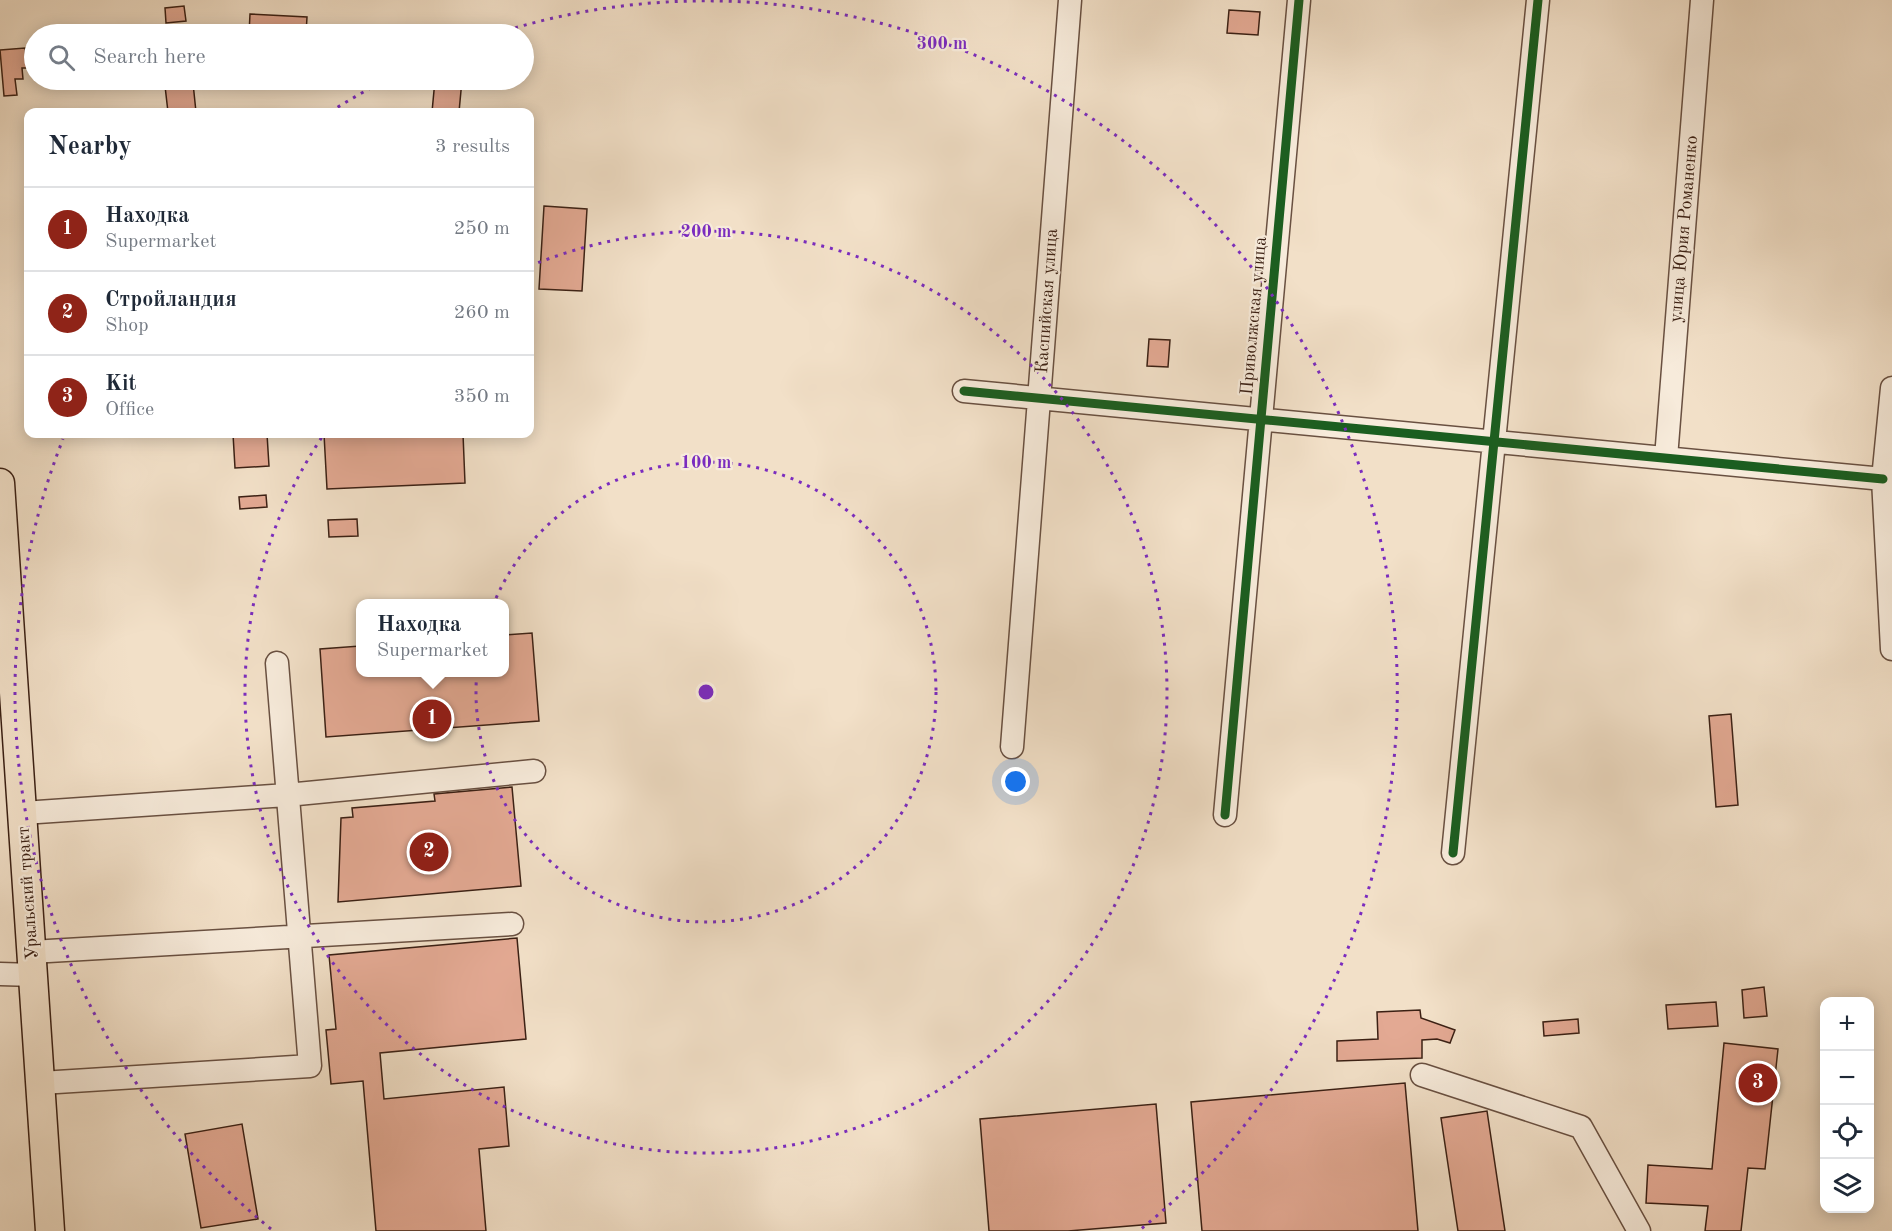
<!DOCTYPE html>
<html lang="en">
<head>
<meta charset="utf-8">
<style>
	:root { --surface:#fff; --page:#f6f6f7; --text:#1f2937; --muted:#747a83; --line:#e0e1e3; --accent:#8f2418 }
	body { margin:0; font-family:"Old Standard TT",serif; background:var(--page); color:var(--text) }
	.controls { position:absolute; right:18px; bottom:18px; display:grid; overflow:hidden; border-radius:12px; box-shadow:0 3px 15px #0003 }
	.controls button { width:54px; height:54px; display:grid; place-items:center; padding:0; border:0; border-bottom:2px solid var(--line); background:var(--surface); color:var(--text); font:30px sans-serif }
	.you { position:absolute; left:1016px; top:782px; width:21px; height:21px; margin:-15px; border:4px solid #fff; border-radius:50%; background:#1a73e8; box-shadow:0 0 0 9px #1a73e833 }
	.badge { display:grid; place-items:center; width:39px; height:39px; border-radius:50%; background:var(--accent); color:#fff; font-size:20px; font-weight:700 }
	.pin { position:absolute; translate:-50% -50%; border:3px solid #fff; box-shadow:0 2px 6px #0006 }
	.popup { position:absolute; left:356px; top:599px; width:153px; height:78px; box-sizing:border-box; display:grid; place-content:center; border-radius:12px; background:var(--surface); filter:drop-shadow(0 2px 4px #0005); font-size:20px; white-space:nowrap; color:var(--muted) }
	.popup b { font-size:22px; color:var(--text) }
	.popup::after { content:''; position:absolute; left:50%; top:100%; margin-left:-12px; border:12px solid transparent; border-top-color:var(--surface) }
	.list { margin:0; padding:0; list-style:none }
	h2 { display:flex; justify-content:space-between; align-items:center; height:78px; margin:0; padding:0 24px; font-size:26px }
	h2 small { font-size:20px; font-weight:400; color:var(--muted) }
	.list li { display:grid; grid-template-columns:39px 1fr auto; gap:18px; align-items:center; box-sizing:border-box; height:84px; padding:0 24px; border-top:2px solid var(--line) }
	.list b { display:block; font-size:22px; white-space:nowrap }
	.list p { margin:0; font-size:20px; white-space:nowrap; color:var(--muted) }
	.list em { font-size:20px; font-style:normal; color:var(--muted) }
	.icon { flex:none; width:33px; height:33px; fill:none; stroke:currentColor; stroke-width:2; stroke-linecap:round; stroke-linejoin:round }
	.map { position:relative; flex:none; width:1892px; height:1231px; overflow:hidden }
	.search { position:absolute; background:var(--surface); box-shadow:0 3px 15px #0003; left:24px; top:24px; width:510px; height:66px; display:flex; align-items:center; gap:15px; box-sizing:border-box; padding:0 21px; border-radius:33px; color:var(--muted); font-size:22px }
	.panel { position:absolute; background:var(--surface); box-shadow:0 3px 15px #0003; left:24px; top:108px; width:510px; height:330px; border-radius:12px }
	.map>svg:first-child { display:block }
</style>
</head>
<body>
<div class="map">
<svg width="1892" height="1231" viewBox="0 0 1892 1231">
	<rect width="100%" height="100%" fill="#f2e0c8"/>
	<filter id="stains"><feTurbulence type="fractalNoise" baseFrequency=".00333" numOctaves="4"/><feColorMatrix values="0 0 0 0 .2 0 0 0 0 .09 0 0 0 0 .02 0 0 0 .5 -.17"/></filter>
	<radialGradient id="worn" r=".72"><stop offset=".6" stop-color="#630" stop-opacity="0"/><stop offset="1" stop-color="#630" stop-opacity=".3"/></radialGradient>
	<path fill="#e3a993" stroke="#3b2014" stroke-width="1.5" d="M 184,6 L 186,21 L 166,23 L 165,8 Z
		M 1229,10 L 1260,12 L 1258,35 L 1227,33 Z
		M 250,14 L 307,17 L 306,34 L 249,34 Z
		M 25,48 L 27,68 L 22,68 L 23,79 L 15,79 L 17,95 L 4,96 L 0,50 Z
		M 435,80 L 462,80 L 459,112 L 432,112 Z
		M 193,83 L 196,112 L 168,112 L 165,86 Z
		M 544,206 L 587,209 L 582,291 L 539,289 Z
		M 1149,339 L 1170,340 L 1168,367 L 1147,366 Z
		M 233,434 L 267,434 L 269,466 L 235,468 Z
		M 324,434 L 463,434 L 465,483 L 327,489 Z
		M 266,495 L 267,507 L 240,509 L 239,497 Z
		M 357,519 L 358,536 L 329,537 L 328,520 Z
		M 532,633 L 539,721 L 326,737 L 320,649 L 360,646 L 360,672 L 504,672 L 504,635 Z
		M 1731,714 L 1738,805 L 1716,807 L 1709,716 Z
		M 512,787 L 521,886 L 338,902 L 341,818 L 353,817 L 352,808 L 435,801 L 434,794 Z
		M 517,938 L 526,1039 L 380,1053 L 384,1099 L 504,1087 L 509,1146 L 479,1149 L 486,1231 L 376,1231 L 363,1081 L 331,1084 L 326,1030 L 336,1029 L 329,955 Z
		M 1764,987 L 1767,1016 L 1744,1018 L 1742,990 Z
		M 1716,1002 L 1718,1026 L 1668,1029 L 1666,1005 Z
		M 1420,1010 L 1421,1018 L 1455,1030 L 1450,1043 L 1437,1039 L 1422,1040 L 1422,1058 L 1337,1061 L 1337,1041 L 1378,1039 L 1377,1012 Z
		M 1578,1019 L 1579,1033 L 1544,1036 L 1543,1022 Z
		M 1724,1043 L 1778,1049 L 1765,1169 L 1748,1168 L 1741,1231 L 1705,1231 L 1708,1206 L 1646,1203 L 1648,1165 L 1712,1169 Z
		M 1405,1083 L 1418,1231 L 1202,1231 L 1191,1102 Z
		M 1156,1104 L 1166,1223 L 1068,1231 L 989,1231 L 980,1119 Z
		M 1487,1111 L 1505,1231 L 1458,1231 L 1441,1118 Z
		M 242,1124 L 258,1219 L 201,1228 L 185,1134 Z"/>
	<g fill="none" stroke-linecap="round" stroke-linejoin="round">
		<defs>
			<path id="minor" d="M 964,391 L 1883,479
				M 1666,458 L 1702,0
				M 1892,649 L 1883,479 L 1892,388
				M 1012,747 L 1070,0
				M 23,813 L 287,795 L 534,771
				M 1225,815 L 1299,0
				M 1453,853 L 1538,0
				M 31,952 L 512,924
				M 0,974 L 34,975
				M 1422,1075 L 1581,1127 L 1639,1231
				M 41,1083 L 310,1066 L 277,663"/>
			<path id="major" d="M 0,483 L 50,1231"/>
		</defs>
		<use href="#minor" stroke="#695041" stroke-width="25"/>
		<use href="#major" stroke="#3b2014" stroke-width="31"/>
		<use href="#minor" stroke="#f7ebdb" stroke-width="22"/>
		<use href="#major" stroke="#f2e0c8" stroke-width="28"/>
		<defs>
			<path id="cycleway" d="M 964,391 L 1883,479
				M 1225,815 L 1299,0
				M 1453,853 L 1538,0"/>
		</defs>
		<use href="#cycleway" stroke="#f7ebdb" stroke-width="13"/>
		<use href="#cycleway" stroke="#1b5e20" stroke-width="9"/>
	</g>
	<g fill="none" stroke="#7b2cbf" stroke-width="3" stroke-dasharray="3 6">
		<circle cx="706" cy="692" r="230"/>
		<path d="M530 266A461 461 0 1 1 324 434"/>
		<path d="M271 1229A691 691 0 0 1 63 439M330 112A691 691 0 0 1 382 82M498 33A691 691 0 0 1 1141 1229"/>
	</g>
	<g text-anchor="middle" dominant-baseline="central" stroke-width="4.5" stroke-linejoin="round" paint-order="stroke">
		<g font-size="18" fill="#3b2014" stroke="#f7ebdb">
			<text transform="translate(1684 229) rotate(-85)">улица Юрия Романенко</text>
			<text transform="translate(1047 301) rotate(-86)">Каспийская улица</text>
			<text transform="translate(1254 316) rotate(-85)">Приволжская улица</text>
			<text transform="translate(28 893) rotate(-94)">Уральский тракт</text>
		</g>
	</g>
	<circle cx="706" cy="692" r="9" fill="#7b2cbf" stroke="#f7ebdb" stroke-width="3"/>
	<g font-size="18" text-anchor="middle" font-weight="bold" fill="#7b2cbf" stroke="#f7ebdb" stroke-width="4.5" stroke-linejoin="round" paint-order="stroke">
		<text x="942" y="49">300 m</text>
		<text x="706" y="237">200 m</text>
		<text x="706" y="468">100 m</text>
	</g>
	<rect width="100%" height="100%" filter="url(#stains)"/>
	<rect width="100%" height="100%" fill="url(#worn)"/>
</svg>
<div class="controls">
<button>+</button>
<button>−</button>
<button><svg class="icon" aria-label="locate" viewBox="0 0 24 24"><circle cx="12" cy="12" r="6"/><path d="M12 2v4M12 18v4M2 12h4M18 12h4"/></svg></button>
<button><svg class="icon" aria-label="layers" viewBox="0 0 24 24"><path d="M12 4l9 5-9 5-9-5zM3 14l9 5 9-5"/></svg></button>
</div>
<div class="you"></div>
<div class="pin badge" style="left:432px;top:719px">1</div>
<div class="popup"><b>Находка</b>Supermarket</div>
<div class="pin badge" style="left:429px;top:852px">2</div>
<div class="pin badge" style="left:1758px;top:1083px">3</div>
<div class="search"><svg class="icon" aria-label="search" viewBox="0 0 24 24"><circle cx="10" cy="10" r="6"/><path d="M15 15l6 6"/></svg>Search here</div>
<section class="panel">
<h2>Nearby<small>3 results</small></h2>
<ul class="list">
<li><span class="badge">1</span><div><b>Находка</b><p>Supermarket</p></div><em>250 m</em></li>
<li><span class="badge">2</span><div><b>Стройландия</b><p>Shop</p></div><em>260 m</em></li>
<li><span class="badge">3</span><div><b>Kit</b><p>Office</p></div><em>350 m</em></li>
</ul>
</section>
</div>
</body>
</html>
